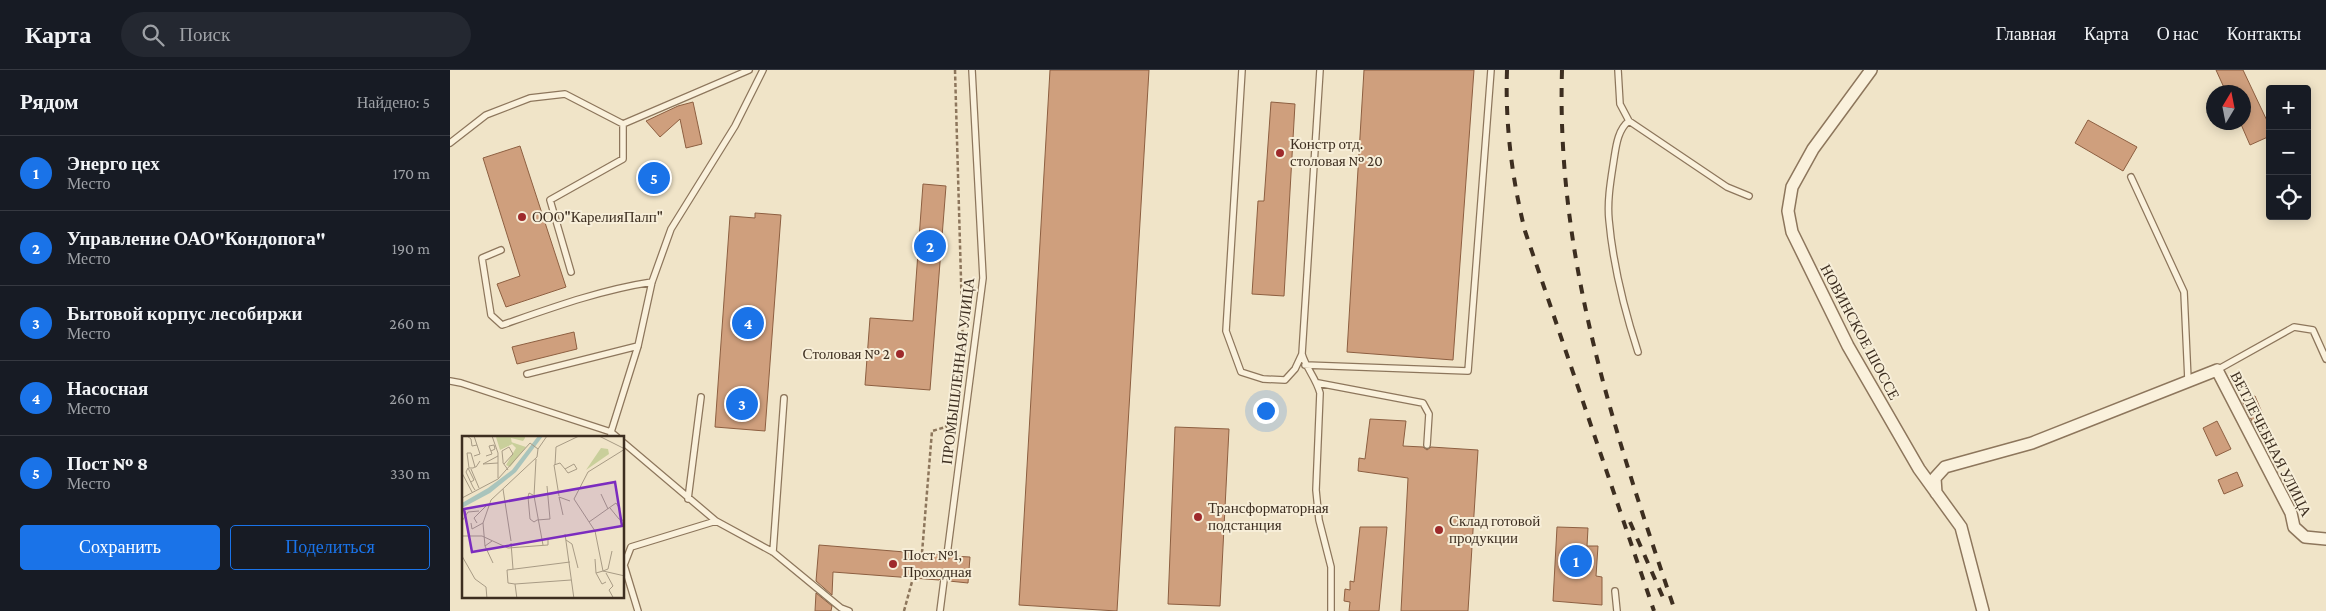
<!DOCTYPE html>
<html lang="ru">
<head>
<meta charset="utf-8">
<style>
	:root { --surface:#171b24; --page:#242831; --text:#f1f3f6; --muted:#9ea1a6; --line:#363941; --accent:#1a73e8 }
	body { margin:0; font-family:"Crimson Pro",serif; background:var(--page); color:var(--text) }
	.controls { position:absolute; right:15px; top:15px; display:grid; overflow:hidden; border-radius:5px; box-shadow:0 2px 12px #0003 }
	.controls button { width:45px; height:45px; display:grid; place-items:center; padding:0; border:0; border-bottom:1px solid var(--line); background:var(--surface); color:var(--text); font:25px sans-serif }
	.compass { position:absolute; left:1756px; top:15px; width:45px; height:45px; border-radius:50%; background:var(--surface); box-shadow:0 2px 12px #0003; rotate:10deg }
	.you { position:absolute; left:815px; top:340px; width:18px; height:18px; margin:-12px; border:4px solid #fff; border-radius:50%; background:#1a73e8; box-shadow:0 0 0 8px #1a73e833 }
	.badge { display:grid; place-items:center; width:32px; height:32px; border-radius:50%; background:var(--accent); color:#fff; font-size:16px; font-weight:700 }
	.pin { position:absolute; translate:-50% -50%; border:2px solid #fff; box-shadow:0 1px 5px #0006 }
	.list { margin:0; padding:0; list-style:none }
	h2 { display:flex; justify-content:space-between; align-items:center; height:65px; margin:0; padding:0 20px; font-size:21px }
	h2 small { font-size:16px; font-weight:400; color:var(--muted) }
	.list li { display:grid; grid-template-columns:32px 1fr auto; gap:15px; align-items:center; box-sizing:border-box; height:75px; padding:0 20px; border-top:1px solid var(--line) }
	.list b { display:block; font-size:19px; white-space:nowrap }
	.list p { margin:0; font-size:16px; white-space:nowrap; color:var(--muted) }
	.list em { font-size:16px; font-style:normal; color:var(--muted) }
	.actions { display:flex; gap:10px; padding:15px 20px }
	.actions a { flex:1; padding:11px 0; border:1px solid var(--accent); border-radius:5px; text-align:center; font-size:18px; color:var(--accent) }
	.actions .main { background:var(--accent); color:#fff }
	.icon { flex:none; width:28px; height:28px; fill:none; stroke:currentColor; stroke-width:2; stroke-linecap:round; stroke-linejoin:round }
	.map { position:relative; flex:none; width:1876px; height:541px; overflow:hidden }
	header { display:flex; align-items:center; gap:30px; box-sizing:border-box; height:70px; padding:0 25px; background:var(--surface); border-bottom:1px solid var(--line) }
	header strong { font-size:24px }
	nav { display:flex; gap:28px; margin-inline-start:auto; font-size:18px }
	.search { width:350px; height:45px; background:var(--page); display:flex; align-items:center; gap:12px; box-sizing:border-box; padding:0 18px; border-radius:28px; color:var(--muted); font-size:19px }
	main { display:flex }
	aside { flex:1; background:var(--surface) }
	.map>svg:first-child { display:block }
</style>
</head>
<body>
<header>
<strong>Карта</strong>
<div class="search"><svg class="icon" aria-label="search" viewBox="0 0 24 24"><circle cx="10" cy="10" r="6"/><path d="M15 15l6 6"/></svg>Поиск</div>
<nav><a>Главная</a><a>Карта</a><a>О нас</a><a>Контакты</a></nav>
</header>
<main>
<aside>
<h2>Рядом<small>Найдено: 5</small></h2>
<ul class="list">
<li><span class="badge">1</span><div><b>Энерго цех</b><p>Место</p></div><em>170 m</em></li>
<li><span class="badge">2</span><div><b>Управление ОАО&quot;Кондопога&quot;</b><p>Место</p></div><em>190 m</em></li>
<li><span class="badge">3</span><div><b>Бытовой корпус лесобиржи</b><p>Место</p></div><em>260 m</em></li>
<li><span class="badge">4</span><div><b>Насосная</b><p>Место</p></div><em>260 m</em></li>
<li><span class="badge">5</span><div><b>Пост № 8</b><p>Место</p></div><em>330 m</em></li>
</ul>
<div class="actions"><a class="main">Сохранить</a><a>Поделиться</a></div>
</aside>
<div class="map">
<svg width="1876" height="541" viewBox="0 0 1876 541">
	<rect width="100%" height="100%" fill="#f0e4c8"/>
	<path fill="#cf9f7d" stroke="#8d5f41" d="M 600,0 L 699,0 L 667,541 L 569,535 Z
		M 914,0 L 1024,0 L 1003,290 L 897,282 Z
		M 1766,0 L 1793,0 L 1820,57 L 1820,66 L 1800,75 L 1790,52 L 1794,52 L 1794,22 L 1776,22 Z
		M 243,32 L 252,74 L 236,78 L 230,49 L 210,67 L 196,51 L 228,36 Z
		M 821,32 L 845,34 L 834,226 L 802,224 L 808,131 L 814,131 Z
		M 1638,50 L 1687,77 L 1673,101 L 1625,73 Z
		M 70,76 L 116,217 L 56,237 L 47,214 L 70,206 L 33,88 Z
		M 202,97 L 216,103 L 207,120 L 193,113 Z
		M 473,114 L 496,116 L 480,320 L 415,315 L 420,248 L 463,251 Z
		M 305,143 L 331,145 L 315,361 L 265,357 L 280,146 L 305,148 Z
		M 124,262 L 127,279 L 67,294 L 62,277 Z
		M 1805,326 L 1816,352 L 1805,357 L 1792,331 Z
		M 920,349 L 956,351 L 953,376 L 973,377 L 977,380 L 981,377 L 1028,380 L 1018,541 L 951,541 L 958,408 L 908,401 L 909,388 L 915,389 Z
		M 1767,351 L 1781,379 L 1766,386 L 1753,358 Z
		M 725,357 L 779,359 L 770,536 L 718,534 Z
		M 1787,402 L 1793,416 L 1774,424 L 1768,410 Z
		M 910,457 L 937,457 L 929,541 L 899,541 L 900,532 L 894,531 L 895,519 L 900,520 L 900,511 L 904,512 Z
		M 1107,457 L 1138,458 L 1137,476 L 1148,476 L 1146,506 L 1152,507 L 1152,535 L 1103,531 Z
		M 369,475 L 492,485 L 497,490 L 502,486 L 520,487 L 518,513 L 499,511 L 494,505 L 489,510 L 383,502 L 382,525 L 366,511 Z
		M 366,523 L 382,536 L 381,541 L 365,541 Z"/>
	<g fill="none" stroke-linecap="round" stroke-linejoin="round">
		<defs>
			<path id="lane" d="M 792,0 L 776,261 L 791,302 L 813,309 L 835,310 L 845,299 L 852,284
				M 870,0 L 852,284 C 856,298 866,308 870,323 L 866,420 L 869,450 L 881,497 L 881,541
				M 1168,0 L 1170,34 L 1179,51
				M 0,73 L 36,45 L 80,28 L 115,24 L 173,54
				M 1681,107 L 1734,222 L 1738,310
				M 51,180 L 32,188 L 41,245 L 52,255 C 101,238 150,220 202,212
				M 121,202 L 100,130 L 173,89 L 173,54 L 299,0
				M 1188,282 C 1174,239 1163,195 1159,150 C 1157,130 1161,109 1164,89 C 1166,76 1168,59 1179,51 L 1277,117 L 1299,126
				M 855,295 L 1018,301 L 1041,0
				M 1767,300 L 1844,257 L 1863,260 L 1876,289
				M 77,304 L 188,276
				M 0,311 L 11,313 L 161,362 L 167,367
				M 868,313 L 973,333 L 979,344 L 977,375
				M 161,367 L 161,362 L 188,276 L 202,212 L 221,159 L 285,56 L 313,0
				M 174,373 L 266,451 L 323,482 L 391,538 L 399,541
				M 238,429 L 251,327
				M 323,482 L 334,328
				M 497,485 L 533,208 L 522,0
				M 1165,521 L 1167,541
				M 188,541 L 174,495 L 181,477 L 266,451
				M 490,541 L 494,510"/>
			<path id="street" d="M 1421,0 L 1363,79 L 1342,117 L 1338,141 L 1342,162 L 1398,276 L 1469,399 L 1511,457 L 1533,541
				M 1486,423 L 1485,408 L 1495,397 L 1582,373 L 1767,300 L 1841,443 L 1844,457 L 1855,467 L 1876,469"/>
		</defs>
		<use href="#lane" stroke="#8d765c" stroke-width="8"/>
		<use href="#street" stroke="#8d765c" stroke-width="14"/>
		<path stroke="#8d765c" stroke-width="2.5" stroke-dasharray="4 2.5" stroke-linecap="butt" d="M 505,0 L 513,279
			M 472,483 L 482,361 L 496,357 L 501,327 L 509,319
			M 454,541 L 463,508"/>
		<use href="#lane" stroke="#faf1dc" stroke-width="5.5"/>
		<use href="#street" stroke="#faf1dc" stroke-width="11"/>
		<path stroke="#3d2e20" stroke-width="4" stroke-dasharray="9 9" stroke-linecap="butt" d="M 1057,0 C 1055,54 1062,109 1075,161 L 1204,541
			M 1112,0 C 1106,190 1165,363 1225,541
			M 1180,452 L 1215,532"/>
	</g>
	<g fill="#9e2a2b" stroke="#f7eed8" stroke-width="2">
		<circle cx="830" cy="83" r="5"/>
		<circle cx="72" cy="147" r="5"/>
		<circle cx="450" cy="284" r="5"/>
		<circle cx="748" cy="447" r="5"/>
		<circle cx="989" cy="460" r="5"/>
		<circle cx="443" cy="494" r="5"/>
	</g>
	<g text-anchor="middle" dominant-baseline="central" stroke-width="4" stroke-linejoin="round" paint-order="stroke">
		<g font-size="15" fill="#3d2e20" stroke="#f7eed8" text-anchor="start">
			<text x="840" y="74">Констр отд.<tspan x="840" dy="17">столовая № 20</tspan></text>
			<text x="82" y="147">ООО"КарелияПалп"</text>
			<text x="440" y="284" text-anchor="end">Столовая № 2</text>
			<text x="758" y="438">Трансформаторная<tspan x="758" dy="17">подстанция</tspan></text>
			<text x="999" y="451">Склад готовой<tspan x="999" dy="17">продукции</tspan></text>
			<text x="453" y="485">Пост №1,<tspan x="453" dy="17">Проходная</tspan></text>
		</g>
		<g font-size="15" fill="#3d2e20" stroke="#f7eed8">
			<text transform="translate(1410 262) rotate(62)">НОВИНСКОЕ ШОССЕ</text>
			<text transform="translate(508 301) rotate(-83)">ПРОМЫШЛЕННАЯ УЛИЦА</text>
			<text transform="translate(1821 374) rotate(63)">ВЕТЛЕЧЕБНАЯ УЛИЦА</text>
		</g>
	</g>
	<g transform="translate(12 366)">
		<rect width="162" height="162" fill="#f0e4c8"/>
		<path d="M 34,1 L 64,11 L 48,31 L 44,29 L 54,12 L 50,8 L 38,14 ZM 139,12 L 146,13 L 147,18 L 124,34 Z" fill="#c9cf9b"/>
		<path d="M 34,0 L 63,0 L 63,2 L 61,5 L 49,2 L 50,8 L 39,13 Z" fill="#c9cf9b"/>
		<path d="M 76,0 L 81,0 L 54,36 L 28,57 L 0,72 L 0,67 L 26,52 L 50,34 Z" fill="#a9c4bc"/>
		<path fill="none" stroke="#a89b85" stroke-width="1" d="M 5,0 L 9,3 L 10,10 L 15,9M 30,0 L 36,17 L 36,42M 137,0 L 163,13M 76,13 L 85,0M 12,20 L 18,18 L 12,0M 24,20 L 30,18 L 27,10 L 32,9 L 33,13 L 29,15M 74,23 L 72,60 L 81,109M 36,27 L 21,28 L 36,20M 42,28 L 51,18 L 47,11 L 40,15 L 41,25 L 41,27 L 44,31 L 46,34M 93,29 L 94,11 L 117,0M 13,31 L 9,17 L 5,17 L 7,32 L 11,32 L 13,31 L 14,31 L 18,25M 9,33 L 17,52M 0,37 L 10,56M 9,46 L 12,44 L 6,32 L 4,36 L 11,51 L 13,54M 41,53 L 49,105M 139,58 L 146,73M 71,59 L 67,57 L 66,61 L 68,83 L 72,86 L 75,84M 97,60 L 92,29 L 98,27 L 103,33 L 112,28 L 115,33 L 106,37 L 103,33M 0,62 L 36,43 L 68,7M 148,72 L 157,83 L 163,85M 101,79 L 97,61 L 108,65M 75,84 L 88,83 L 85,50M 0,85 L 6,76 L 17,75M 127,86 L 154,67 L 158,73M 9,87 L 10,93 L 21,87M 15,87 L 12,82 L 26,68M 103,98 L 112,163M 0,100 L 20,100 L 46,112 L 86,109 L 86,103M 104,104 L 110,108 L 116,132M 30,105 L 23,110 L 31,127M 49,107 L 51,133M 23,110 L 21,87 L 29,64 L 75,21 L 76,13 L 68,7M 0,120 L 13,143 L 24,151 L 25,163M 133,123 L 134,137 L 141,135 L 163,140M 141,135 L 133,95 L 112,63 L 126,36 L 163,13M 141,135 L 146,133 L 150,115M 134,137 L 140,148 L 144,146M 144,137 L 151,150 L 147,154 L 152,163M 53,148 L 109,144M 55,163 L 53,148 L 46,147 L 45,134 L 108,126"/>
		<path fill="#7b2cbf" fill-opacity="0.15" stroke="#7b2cbf" stroke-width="2.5" d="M 153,46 L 160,90 L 10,116 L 2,73 Z"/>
		<rect width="162" height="162" fill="none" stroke="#3d2e20" stroke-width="2.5"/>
	</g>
</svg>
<div class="controls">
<button>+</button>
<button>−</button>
<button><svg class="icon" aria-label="locate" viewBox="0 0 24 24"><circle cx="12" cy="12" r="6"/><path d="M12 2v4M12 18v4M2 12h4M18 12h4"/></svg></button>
</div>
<svg class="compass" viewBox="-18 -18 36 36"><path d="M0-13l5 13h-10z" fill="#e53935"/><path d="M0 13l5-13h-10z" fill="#9ea1a6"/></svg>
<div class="you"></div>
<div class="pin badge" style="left:1126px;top:491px">1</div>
<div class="pin badge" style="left:480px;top:176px">2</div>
<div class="pin badge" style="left:292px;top:334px">3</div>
<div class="pin badge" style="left:298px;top:253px">4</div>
<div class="pin badge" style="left:204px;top:108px">5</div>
</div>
</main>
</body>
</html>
